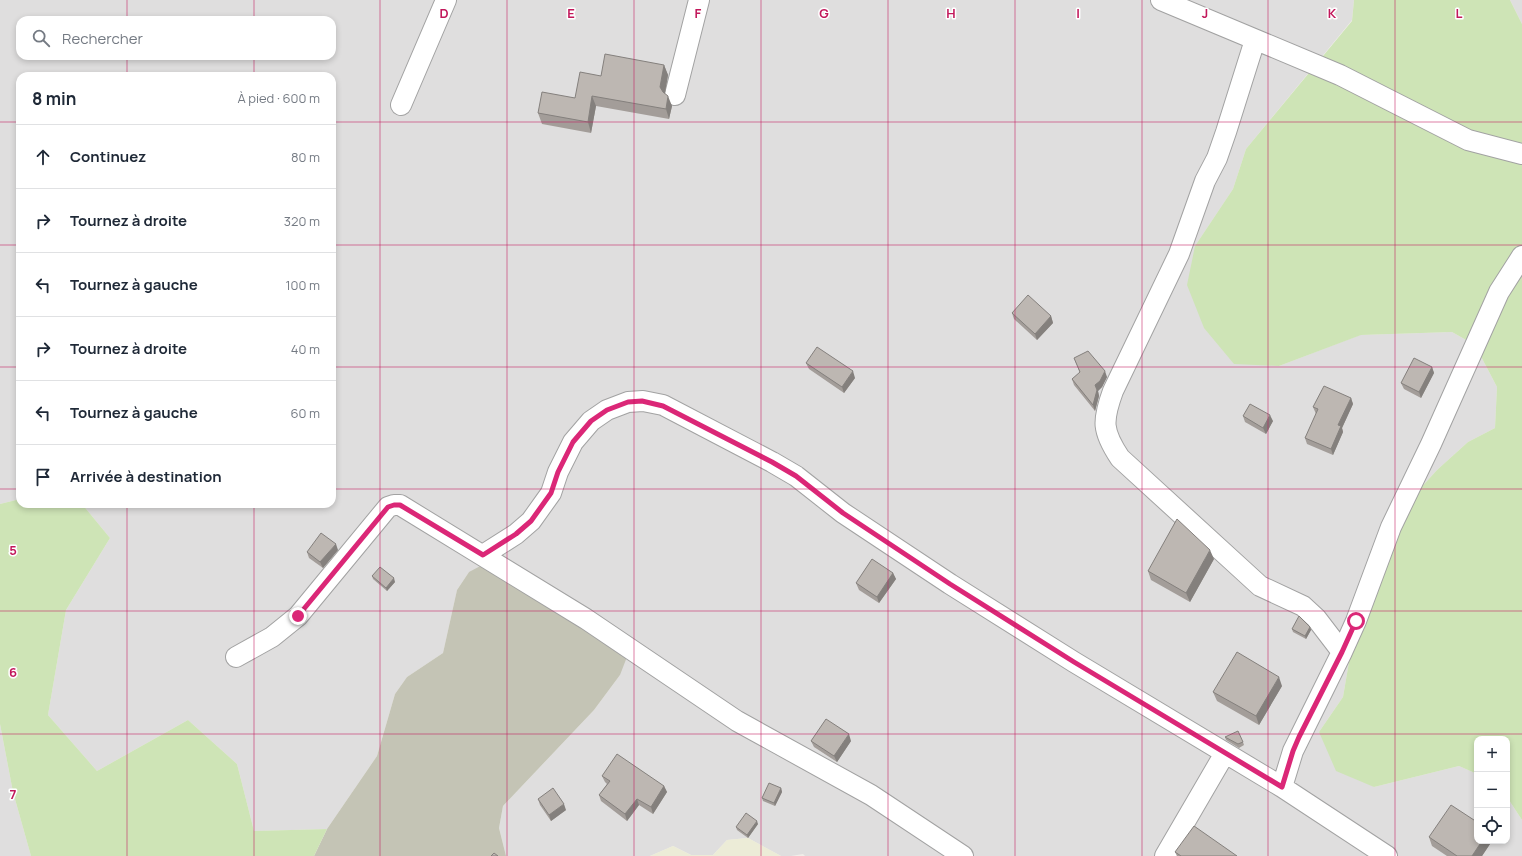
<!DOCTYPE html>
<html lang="fr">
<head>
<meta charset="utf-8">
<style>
	:root { --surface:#fff; --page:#f2f2f3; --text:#1f2937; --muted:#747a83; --line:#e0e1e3 }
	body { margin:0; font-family:Manrope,sans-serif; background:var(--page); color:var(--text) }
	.controls { position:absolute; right:12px; bottom:12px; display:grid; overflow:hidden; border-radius:8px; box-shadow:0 2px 6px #0003 }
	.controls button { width:36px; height:36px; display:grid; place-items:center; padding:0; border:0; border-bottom:1px solid var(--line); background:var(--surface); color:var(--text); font:20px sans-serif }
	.stop { position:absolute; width:12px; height:12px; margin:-9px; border:3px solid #db2777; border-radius:50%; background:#fff }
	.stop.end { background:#db2777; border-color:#fff; box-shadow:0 1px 4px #0008 }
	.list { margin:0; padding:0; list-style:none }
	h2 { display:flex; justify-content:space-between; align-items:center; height:52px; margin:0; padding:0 16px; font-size:17px }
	h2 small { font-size:13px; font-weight:400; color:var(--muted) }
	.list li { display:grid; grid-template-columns:26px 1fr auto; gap:12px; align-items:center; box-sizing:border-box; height:64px; padding:0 16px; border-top:1px solid var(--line) }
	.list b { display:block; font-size:15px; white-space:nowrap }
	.list em { font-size:13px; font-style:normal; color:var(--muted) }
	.icon { flex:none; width:22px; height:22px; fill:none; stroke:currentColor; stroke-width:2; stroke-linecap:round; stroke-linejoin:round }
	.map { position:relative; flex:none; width:1522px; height:856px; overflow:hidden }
	.search { position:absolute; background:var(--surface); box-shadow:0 2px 6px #0003; left:16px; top:16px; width:320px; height:44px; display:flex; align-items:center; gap:10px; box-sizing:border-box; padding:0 14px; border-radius:12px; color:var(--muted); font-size:15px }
	.panel { position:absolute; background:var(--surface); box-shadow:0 2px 6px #0003; left:16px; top:72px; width:320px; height:436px; border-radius:12px }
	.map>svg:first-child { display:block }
</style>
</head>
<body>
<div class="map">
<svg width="1522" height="856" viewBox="0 0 1522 856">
	<rect width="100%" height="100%" fill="#f0eee9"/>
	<path fill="#dfdede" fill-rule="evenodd" d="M 0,0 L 1354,0 L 1352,20 L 1246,149 L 1233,189 L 1195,246 L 1279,366 L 1360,335 L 1452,332 L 1475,345 L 1497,387 L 1495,428 L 1468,442 L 1437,470 L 1408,502 L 1356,621 L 1343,697 L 1319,732 L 1374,787 L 1459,766 L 1477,774 L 1477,841 L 1507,841 L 1507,797 L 1522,820 L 1522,856 L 805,856 L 803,854 L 791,856 L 781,856 L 748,838 L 727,840 L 713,855 L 691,855 L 673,846 L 650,856 L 506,856 L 499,828 L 503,806 L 594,710 L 620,675 L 469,572 L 457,590 L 443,653 L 407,677 L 395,694 L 377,756 L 327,829 L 254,831 L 237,764 L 188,720 L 97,771 L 48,715 L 66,610 L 110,538 L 82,504 L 332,504 L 332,76 L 20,76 L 20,499 L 0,504 ZM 20,20 L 332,20 L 332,56 L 20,56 Z
		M 1510,0 L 1522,0 L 1522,24 Z
		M 0,724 L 13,792 L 31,856 L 0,856 Z"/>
	<path fill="#c4c4b5" d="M 488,562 L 630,649 L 620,675 L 594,710 L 503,806 L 499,828 L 506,856 L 314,856 L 327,829 L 377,756 L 395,694 L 407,677 L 443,653 L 457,590 L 469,572 Z"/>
	<path fill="#ececd7" d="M 748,838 L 781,856 L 650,856 L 673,846 L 691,855 L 713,855 L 727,840 Z"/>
	<path fill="#cee4b6" d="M 1354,0 L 1510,0 L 1522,24 L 1522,820 L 1507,797 L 1507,739 L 1477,739 L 1477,774 L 1459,766 L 1374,787 L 1336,771 L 1319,732 L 1343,697 L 1356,621 L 1408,502 L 1437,470 L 1468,442 L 1495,428 L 1497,387 L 1475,345 L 1452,332 L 1361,335 L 1279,366 L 1234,364 L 1204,328 L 1187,285 L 1195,246 L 1233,189 L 1246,149 L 1352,21 Z
		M 20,499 L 20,504 L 82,504 L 110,538 L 66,610 L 48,715 L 97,771 L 188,720 L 237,764 L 254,831 L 327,829 L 314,856 L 31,856 L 13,792 L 0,724 L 0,504 Z"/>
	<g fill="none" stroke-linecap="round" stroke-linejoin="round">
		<defs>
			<path id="minor" d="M 1161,0 L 1340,75 L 1468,140 L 1522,154
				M 1255,40 L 1226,132 L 1217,158 L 1205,181 L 1179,254 L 1113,391 C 1102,421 1102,431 1120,458 L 1260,586 L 1303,606 L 1316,618 L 1342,652
				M 675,95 L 699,0
				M 401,105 L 446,0
				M 483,555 L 516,534 L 531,521 L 551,493 L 558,472 L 573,442 L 591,421 L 607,410 L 628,402 L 643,401 L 663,405 L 772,462 L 796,476 L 843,513 L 950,584 L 1074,662 L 1282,787 L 1387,856
				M 236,657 L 272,637 L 298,616 L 388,507 L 394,505 L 400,505 L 586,619 L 737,721 L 871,795 L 963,856
				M 1282,787 L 1293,751 L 1342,652 L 1356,621 L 1391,527 L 1431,444 L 1499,292 L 1522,256
				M 1165,856 L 1225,753"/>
		</defs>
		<use href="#minor" stroke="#a2a2a2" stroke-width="22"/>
		<use href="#minor" stroke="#fff" stroke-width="20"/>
	</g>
	<path fill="#a39d99" d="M 664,65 L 668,75 L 665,94 L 672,106 L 669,119 L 596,106 L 591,133 L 542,124 L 538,113 L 575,98 Z
		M 1012,313 L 1051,316 L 1053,323 L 1037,340 L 1014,319 Z
		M 1074,358 L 1107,377 L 1102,387 L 1098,391 L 1099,396 L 1095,411 L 1074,385 L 1072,379 L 1080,373 Z
		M 806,363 L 855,378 L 844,393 L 809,369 Z
		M 1432,367 L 1434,373 L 1421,398 L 1404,389 L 1401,383 Z
		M 1351,398 L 1353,404 L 1342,428 L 1343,432 L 1333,455 L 1307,444 L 1305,438 L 1316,414 L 1313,407 Z
		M 1243,416 L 1273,421 L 1266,434 L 1245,422 Z
		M 338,550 L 323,568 L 309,558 L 307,552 Z
		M 1214,559 L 1190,602 L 1151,580 L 1148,571 Z
		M 893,573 L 896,579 L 879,603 L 859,590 L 856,583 Z
		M 372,576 L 395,582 L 387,591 L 373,579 Z
		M 1310,627 L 1311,630 L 1306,639 L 1293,632 L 1292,629 Z
		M 1282,686 L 1259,725 L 1217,701 L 1213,692 Z
		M 1225,737 L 1243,742 L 1244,745 L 1239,748 L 1226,740 Z
		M 811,741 L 851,741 L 837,762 L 814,747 Z
		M 602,776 L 664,786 L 667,792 L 653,814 L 639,805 L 627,821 L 601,801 L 599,795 L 607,784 L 605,782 Z
		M 781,788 L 782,792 L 775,806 L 763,801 L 762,798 Z
		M 538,799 L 566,810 L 551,821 L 540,805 Z
		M 758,824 L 748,838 L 737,830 L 736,827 Z
		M 1429,837 L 1492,841 L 1482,856 L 1447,856 L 1432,846 Z
		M 1175,852 L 1237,856 L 1177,856 Z"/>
	<path fill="#84807d" d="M 664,65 L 668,75 L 664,98 L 660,87 Z
		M 592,96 L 596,106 L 591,133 L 588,122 Z
		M 668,96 L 672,106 L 669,119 L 666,109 Z
		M 1051,316 L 1053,323 L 1037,340 L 1035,334 Z
		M 1432,367 L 1434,373 L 1421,398 L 1419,392 Z
		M 853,371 L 855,378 L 844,393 L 842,387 Z
		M 1105,371 L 1107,377 L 1102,387 L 1098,391 L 1099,396 L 1095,411 L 1093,405 L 1095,385 Z
		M 1351,398 L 1353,404 L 1342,428 L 1343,432 L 1333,455 L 1331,449 L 1338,425 Z
		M 1270,415 L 1273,421 L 1266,434 L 1263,428 Z
		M 336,544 L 338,550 L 323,568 L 320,562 Z
		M 1210,550 L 1214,559 L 1190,602 L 1186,593 Z
		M 893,573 L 896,579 L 879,603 L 877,597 Z
		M 394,578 L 395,582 L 387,591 L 386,588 Z
		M 1310,627 L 1311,630 L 1306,639 L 1305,636 Z
		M 1279,677 L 1282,686 L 1259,725 L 1256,716 Z
		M 849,734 L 851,741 L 837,762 L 834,756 Z
		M 664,786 L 667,792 L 653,814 L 651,807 Z
		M 781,788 L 782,792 L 775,806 L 774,803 Z
		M 637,799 L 639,805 L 627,821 L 625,814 Z
		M 564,804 L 566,810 L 551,821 L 549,815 Z
		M 757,821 L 758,824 L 748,838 L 747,835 Z
		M 1482,841 L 1492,841 L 1482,856 L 1472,856 Z"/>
	<path fill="#bdb7b2" stroke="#84807d" d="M 605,54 L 664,65 L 660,87 L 663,92 L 668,96 L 666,109 L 592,96 L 588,122 L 538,113 L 542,92 L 575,98 L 580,72 L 601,76 Z
		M 1028,295 L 1051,316 L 1035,334 L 1012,313 Z
		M 817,347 L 853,371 L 842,387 L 806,363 Z
		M 1088,351 L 1105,371 L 1100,381 L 1095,385 L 1097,390 L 1093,405 L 1072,379 L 1080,372 L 1074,358 Z
		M 1414,358 L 1432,367 L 1419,392 L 1401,383 Z
		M 1324,386 L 1351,398 L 1338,425 L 1341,426 L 1331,449 L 1305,438 L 1318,409 L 1313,407 Z
		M 1250,404 L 1270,415 L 1263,428 L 1243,416 Z
		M 1177,519 L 1210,550 L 1186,593 L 1148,571 Z
		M 321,533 L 336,544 L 320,562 L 307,552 Z
		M 872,559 L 893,573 L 877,597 L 856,583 Z
		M 380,567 L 394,578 L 386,588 L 372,576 Z
		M 1299,616 L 1310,627 L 1305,636 L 1292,629 Z
		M 1237,652 L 1279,677 L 1256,716 L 1213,692 Z
		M 826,719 L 849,734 L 834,756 L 811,741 Z
		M 1238,731 L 1243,742 L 1238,744 L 1225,737 Z
		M 617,754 L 664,786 L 651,807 L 637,799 L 625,814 L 599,795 L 610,781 L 602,776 Z
		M 769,783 L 781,788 L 774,803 L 762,798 Z
		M 553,788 L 564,804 L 549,815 L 538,799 Z
		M 1451,805 L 1477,822 L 1477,841 L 1482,841 L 1472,856 L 1457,856 L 1429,837 Z
		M 746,813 L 757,821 L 747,835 L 736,827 Z
		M 1194,826 L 1237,856 L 1181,856 L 1175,852 Z
		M 494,853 L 498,856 L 491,856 Z"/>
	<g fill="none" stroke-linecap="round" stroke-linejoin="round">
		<path stroke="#db2777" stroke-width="5" d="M 298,616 L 388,507 L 394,505 L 400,505 L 483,555 L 516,534 L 531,521 L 551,493 L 558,472 L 573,442 L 591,421 L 607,410 L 628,402 L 642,401 L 663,406 L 772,462 L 796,476 L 843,513 L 950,584 L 1074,662 L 1282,787 L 1293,751 L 1299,737 L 1342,652 L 1356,621"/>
	</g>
	<path fill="none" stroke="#c2185b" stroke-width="1" stroke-opacity="0.55" d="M 127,0 L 127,20M 254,0 L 254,20M 380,0 L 380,856M 507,0 L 507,856M 634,0 L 634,856M 761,0 L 761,856M 888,0 L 888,856M 1015,0 L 1015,856M 1142,0 L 1142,856M 1268,0 L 1268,856M 1395,0 L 1395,856M 127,56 L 127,76M 254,56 L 254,76M 0,122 L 20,122M 332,122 L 1522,122M 0,245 L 20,245M 332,245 L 1522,245M 0,367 L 20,367M 332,367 L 1522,367M 0,489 L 20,489M 332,489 L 1522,489M 127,504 L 127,856M 254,504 L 254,856M 0,611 L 1522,611M 0,734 L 1522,734"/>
	<g font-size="13" text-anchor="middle" font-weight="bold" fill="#c2185b" stroke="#fff" stroke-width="3" stroke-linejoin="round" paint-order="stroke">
		<text x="444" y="18">D</text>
		<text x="571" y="18">E</text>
		<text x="698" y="18">F</text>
		<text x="824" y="18">G</text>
		<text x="951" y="18">H</text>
		<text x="1078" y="18">I</text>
		<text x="1205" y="18">J</text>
		<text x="1332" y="18">K</text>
		<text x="1459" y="18">L</text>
		<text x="13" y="555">5</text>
		<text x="13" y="677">6</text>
		<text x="13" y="799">7</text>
	</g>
</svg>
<div class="controls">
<button>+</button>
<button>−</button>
<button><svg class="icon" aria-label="locate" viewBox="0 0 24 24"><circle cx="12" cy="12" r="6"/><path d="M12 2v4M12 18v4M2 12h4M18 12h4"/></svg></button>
</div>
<div class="stop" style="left:1356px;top:621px"></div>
<div class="stop end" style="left:298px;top:616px"></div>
<div class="search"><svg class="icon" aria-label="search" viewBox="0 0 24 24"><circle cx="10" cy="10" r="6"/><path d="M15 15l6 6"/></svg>Rechercher</div>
<section class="panel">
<h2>8 min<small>À pied · 600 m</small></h2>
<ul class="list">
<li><svg class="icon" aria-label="ahead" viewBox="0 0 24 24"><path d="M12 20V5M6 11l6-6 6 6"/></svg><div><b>Continuez</b></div><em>80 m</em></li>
<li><svg class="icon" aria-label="right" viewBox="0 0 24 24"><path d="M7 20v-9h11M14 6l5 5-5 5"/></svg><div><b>Tournez à droite</b></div><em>320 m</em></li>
<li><svg class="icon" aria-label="left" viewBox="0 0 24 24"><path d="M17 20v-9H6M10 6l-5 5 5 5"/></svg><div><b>Tournez à gauche</b></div><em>100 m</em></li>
<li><svg class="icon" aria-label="right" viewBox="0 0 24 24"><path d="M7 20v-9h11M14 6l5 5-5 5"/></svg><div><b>Tournez à droite</b></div><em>40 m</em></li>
<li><svg class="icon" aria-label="left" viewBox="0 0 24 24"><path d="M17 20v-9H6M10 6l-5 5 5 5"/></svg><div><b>Tournez à gauche</b></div><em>60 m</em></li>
<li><svg class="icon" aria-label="arrive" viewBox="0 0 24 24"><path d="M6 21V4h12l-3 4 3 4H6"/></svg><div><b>Arrivée à destination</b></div></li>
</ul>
</section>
</div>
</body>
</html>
